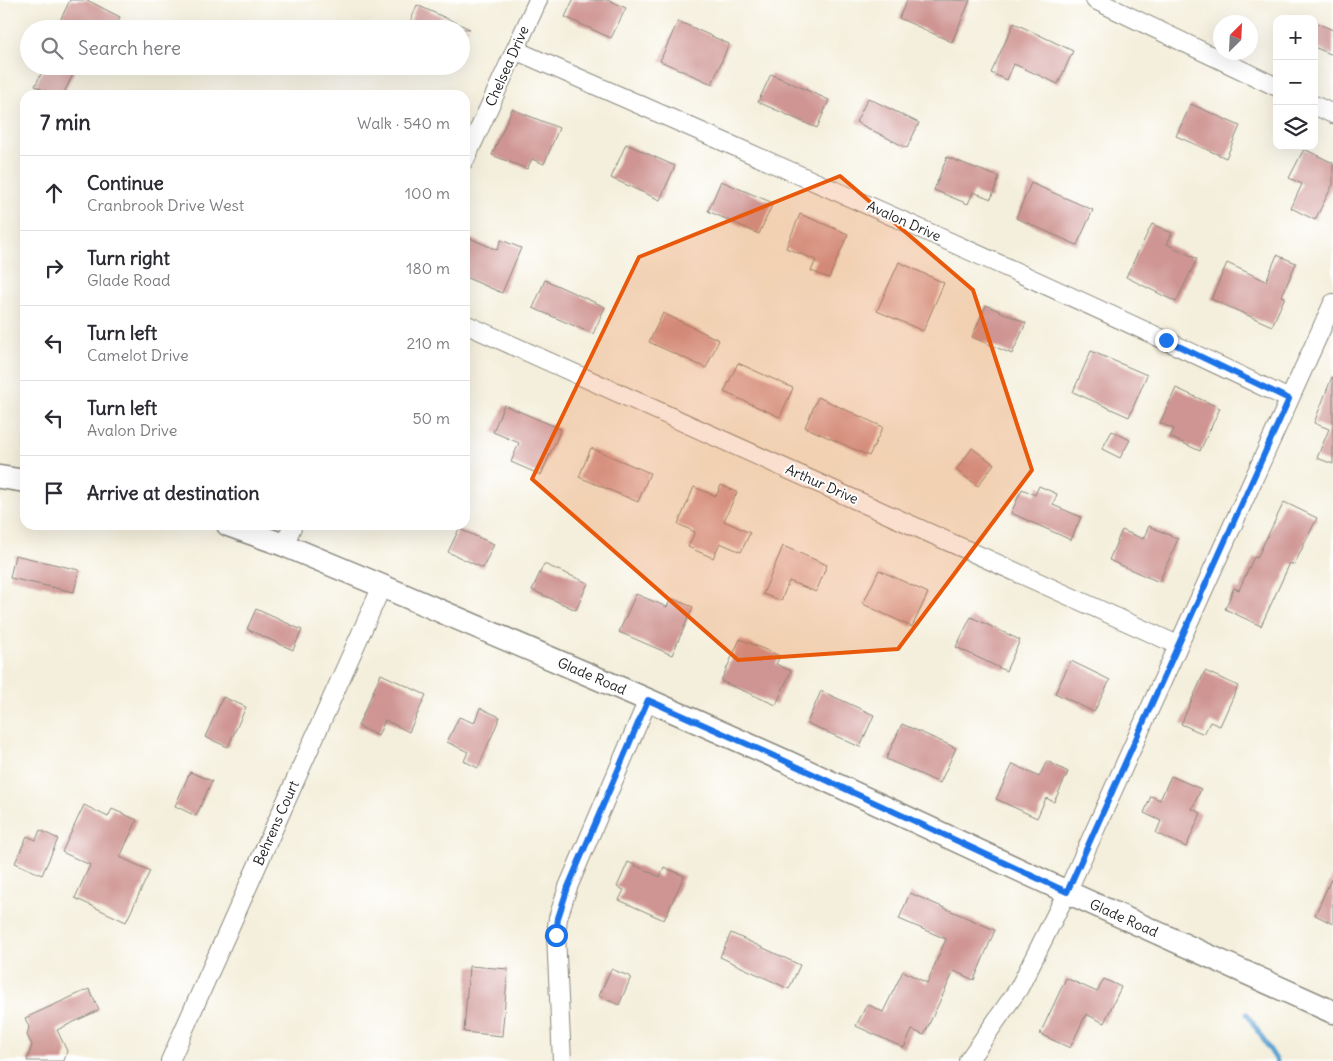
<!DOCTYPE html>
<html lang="en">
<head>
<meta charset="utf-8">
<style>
	:root { --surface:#fff; --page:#f2f2f3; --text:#2b2b33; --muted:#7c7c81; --line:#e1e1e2 }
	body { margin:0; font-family:Delius,sans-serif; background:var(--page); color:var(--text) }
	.controls { position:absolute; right:15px; top:15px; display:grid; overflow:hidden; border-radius:10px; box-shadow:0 5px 20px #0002 }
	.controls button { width:45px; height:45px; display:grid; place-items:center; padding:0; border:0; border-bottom:1px solid var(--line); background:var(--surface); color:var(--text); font:25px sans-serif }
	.compass { position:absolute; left:1213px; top:15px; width:45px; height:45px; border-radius:50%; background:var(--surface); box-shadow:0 5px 20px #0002; rotate:24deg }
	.stop { position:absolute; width:15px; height:15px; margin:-11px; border:4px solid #1a73e8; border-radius:50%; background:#fff }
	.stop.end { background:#1a73e8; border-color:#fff; box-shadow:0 1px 5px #0008 }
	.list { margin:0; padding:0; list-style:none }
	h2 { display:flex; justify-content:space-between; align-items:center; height:65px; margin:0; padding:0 20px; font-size:21px }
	h2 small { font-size:16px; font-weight:400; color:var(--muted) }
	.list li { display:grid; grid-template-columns:32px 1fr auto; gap:15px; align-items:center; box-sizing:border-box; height:75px; padding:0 20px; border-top:1px solid var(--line) }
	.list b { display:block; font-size:19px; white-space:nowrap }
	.list p { margin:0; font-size:16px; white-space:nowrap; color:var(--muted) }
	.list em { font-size:16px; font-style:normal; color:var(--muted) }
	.icon { flex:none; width:28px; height:28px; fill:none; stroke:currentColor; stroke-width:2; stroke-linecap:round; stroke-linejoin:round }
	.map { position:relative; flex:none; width:1333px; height:1061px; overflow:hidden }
	.search { position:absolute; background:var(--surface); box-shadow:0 5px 20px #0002; left:20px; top:20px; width:450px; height:55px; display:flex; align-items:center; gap:12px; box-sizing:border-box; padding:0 18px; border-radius:28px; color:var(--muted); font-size:19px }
	.panel { position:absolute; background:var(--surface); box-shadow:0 5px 20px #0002; left:20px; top:90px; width:450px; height:440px; border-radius:15px }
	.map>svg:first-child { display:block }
</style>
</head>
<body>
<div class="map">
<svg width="1333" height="1061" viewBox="0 0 1333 1061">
	<rect width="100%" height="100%" fill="#fff"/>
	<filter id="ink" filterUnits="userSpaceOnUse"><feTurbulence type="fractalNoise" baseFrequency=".02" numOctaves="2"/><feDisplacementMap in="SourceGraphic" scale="10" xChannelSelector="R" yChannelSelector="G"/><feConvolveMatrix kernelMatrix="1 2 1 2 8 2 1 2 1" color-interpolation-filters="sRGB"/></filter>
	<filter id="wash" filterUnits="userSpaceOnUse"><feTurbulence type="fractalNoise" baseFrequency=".0096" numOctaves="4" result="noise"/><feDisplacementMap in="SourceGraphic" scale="20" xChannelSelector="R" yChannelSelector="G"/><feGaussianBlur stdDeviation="1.12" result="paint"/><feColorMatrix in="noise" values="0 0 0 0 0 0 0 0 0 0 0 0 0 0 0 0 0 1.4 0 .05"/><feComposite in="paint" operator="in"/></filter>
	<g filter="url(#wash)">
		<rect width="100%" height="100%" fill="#f4efdc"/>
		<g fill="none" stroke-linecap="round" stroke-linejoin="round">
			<path stroke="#5ea3d3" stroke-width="5" d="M 1247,1014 L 1277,1061"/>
		</g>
		<g id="blocks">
			<path fill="#cf9593" d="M 70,0 L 87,0 L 120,17 L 114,29 L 56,29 Z
				M 573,0 L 609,0 L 626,8 L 611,38 L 565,17 Z
				M 907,0 L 970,0 L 952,42 L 899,18 Z
				M 417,5 L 470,29 L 407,29 Z
				M 678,21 L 729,44 L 712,84 L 660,61 Z
				M 1314,22 L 1333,30 L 1333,55 L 1314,47 Z
				M 1014,23 L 1073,51 L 1058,84 L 1014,64 L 1007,80 L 991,73 Z
				M 45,66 L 77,66 L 63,95 L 54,95 L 35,86 Z
				M 771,74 L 829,100 L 817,128 L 758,102 Z
				M 868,98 L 919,123 L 907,148 L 856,122 Z
				M 1191,104 L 1240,126 L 1226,158 L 1176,136 Z
				M 512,109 L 559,128 L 544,164 L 532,159 L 527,169 L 492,155 Z
				M 626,144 L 675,166 L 660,200 L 611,178 Z
				M 1304,149 L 1333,163 L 1333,184 L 1315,220 L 1291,208 L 1302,184 L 1289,178 Z
				M 947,157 L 999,177 L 991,199 L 973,192 L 968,204 L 934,190 Z
				M 721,181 L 773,203 L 759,234 L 708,211 Z
				M 1031,183 L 1093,210 L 1077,245 L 1016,218 Z
				M 800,214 L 848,234 L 829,278 L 811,271 L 816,260 L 786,248 Z
				M 1152,224 L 1172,233 L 1167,244 L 1197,259 L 1176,302 L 1126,277 Z
				M 465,236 L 497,250 L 501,240 L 521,248 L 502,293 L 465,277 Z
				M 1277,255 L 1296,263 L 1282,296 L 1285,297 L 1272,326 L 1211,299 L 1227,263 L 1266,281 Z
				M 899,262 L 944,283 L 923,331 L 877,311 Z
				M 545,280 L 605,307 L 593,334 L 533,308 Z
				M 986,305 L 1026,323 L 1012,354 L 972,337 Z
				M 663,313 L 719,340 L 706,368 L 649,342 Z
				M 1091,351 L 1147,375 L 1129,417 L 1073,392 Z
				M 738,363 L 793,388 L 780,417 L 724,392 Z
				M 1332,377 L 1333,377 L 1333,464 L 1317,458 L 1329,429 L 1314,423 Z
				M 1176,388 L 1220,408 L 1200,451 L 1170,437 L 1174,429 L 1160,423 Z
				M 818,397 L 883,427 L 869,456 L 805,427 Z
				M 504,405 L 561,429 L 541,475 L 511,462 L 519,443 L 493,432 Z
				M 1112,431 L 1130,440 L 1120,458 L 1102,449 Z
				M 591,448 L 650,473 L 638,502 L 579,477 Z
				M 972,448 L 994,464 L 978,486 L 956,470 Z
				M 721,485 L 737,492 L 724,521 L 750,533 L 741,552 L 720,543 L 713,558 L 688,547 L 695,532 L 678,524 L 694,487 L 716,496 Z
				M 1039,486 L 1057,494 L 1053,505 L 1081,517 L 1071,540 L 1011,513 L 1022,489 L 1035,495 Z
				M 1284,502 L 1317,518 L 1294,565 L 1290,563 L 1261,626 L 1225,609 L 1234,588 L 1239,590 L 1254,557 L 1257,558 Z
				M 1149,526 L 1178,539 L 1159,582 L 1109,560 L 1122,530 L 1143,539 Z
				M 459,529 L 494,544 L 483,568 L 448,552 Z
				M 783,546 L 827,565 L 816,592 L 789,581 L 781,601 L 763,594 Z
				M 15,555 L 79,570 L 74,592 L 10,578 Z
				M 544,564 L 588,583 L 576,610 L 532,590 Z
				M 879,570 L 928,593 L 912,627 L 863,604 Z
				M 636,594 L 667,607 L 671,598 L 693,607 L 672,655 L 619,632 Z
				M 256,609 L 302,630 L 293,650 L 247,629 Z
				M 971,617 L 1020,640 L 1006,671 L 956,647 Z
				M 740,639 L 780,656 L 776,664 L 791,671 L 776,705 L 721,681 Z
				M 1071,661 L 1110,680 L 1094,712 L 1055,693 Z
				M 1205,671 L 1238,686 L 1220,726 L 1210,722 L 1204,734 L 1181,724 Z
				M 381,674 L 426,695 L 409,732 L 385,720 L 378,736 L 358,726 Z
				M 821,691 L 874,715 L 860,747 L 807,723 Z
				M 223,697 L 246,707 L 228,747 L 205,737 Z
				M 480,708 L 500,717 L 478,768 L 464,761 L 468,752 L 447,742 L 459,717 L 474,723 Z
				M 902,724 L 956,748 L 940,783 L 886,759 Z
				M 1047,761 L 1068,772 L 1054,802 L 1046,798 L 1037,818 L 996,799 L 1013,764 L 1039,777 Z
				M 190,772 L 212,781 L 196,816 L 175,806 Z
				M 1171,776 L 1201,789 L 1192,809 L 1201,813 L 1186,847 L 1156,833 L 1161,821 L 1144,813 L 1151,796 L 1160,800 Z
				M 84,805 L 108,817 L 112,809 L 137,820 L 120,857 L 150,871 L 126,922 L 75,898 L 90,865 L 62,852 Z
				M 40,830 L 58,839 L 42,875 L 15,863 L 27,836 L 36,840 Z
				M 628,862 L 660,877 L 664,867 L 684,876 L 664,920 L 619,900 L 624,890 L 617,887 Z
				M 1333,875 L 1333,924 L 1315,915 Z
				M 910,893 L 995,930 L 974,980 L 954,971 L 924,1035 L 912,1030 L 904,1048 L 856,1026 L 867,1004 L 883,1012 L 903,971 L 927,983 L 946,939 L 899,919 Z
				M 731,933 L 800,965 L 789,989 L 720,957 Z
				M 469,966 L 508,969 L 502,1036 L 464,1032 Z
				M 611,969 L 631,977 L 619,1005 L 599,996 Z
				M 1066,978 L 1097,992 L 1104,979 L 1121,987 L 1104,1023 L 1086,1014 L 1070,1048 L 1040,1034 Z
				M 89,989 L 99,1010 L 57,1030 L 67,1051 L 64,1061 L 27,1061 L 32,1045 L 27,1035 L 29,1027 L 25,1018 Z"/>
		</g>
	</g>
	<g filter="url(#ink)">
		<use href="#blocks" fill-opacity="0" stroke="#88867c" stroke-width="1"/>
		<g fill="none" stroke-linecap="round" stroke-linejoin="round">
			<defs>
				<path id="minor" d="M 1095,0 L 1277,87
					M 515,50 C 774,164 1034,276 1289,399
					M 1314,105 L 1333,114
					M 465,160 L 538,0
					M 465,324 L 1178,645
					M 284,545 L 293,525
					M 170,1061 L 382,586
					M 562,1061 L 556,935 L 558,918 L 568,887 L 648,700
					M 968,1061 L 1019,988 L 1067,892 L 1333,303"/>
				<path id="major" d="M 0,477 L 25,481
					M 228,525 L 284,545 L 382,586 L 648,700 L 783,760 L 1067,892 L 1333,1012"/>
			</defs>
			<use href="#minor" stroke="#88867c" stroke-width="20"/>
			<use href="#major" stroke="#88867c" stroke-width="25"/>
			<use href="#minor" stroke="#fff" stroke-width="18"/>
			<use href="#major" stroke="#fff" stroke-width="22"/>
		</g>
	</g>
	<g fill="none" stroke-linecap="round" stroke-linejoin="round" filter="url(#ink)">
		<path stroke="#1a73e8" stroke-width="6" d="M 556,935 L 558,918 L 568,887 L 648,700 L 783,760 L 1067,892 L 1289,399 L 1166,340"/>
	</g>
	<path fill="#e8590c" fill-opacity="0.2" stroke="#e8590c" stroke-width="4" stroke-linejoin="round" d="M 840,176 L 973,290 L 1032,470 L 898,649 L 738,660 L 532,479 L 639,257 Z"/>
	<g text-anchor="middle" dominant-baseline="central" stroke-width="4" stroke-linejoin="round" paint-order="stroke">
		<g font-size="14" fill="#1c1c1c" stroke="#fff">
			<text transform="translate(507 66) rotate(-66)">Chelsea Drive</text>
			<text transform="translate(904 221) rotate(24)">Avalon Drive</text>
			<text transform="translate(822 484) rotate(24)">Arthur Drive</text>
			<text transform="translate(592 676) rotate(23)">Glade Road</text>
			<text transform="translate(276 823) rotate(-66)">Behrens Court</text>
			<text transform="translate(1124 918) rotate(24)">Glade Road</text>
		</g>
	</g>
</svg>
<div class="controls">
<button>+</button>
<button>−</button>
<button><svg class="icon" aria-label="layers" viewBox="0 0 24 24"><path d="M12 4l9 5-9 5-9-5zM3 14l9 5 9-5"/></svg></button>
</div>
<svg class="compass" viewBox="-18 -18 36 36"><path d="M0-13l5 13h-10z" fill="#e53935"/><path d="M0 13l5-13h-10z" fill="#7c7c81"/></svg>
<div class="stop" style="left:556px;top:935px"></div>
<div class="stop end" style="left:1166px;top:340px"></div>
<div class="search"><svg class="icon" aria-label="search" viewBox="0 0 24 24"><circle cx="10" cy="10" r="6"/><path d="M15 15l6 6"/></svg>Search here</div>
<section class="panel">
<h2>7 min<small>Walk · 540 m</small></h2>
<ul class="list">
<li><svg class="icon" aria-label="ahead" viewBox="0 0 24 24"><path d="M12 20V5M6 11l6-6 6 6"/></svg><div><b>Continue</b><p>Cranbrook Drive West</p></div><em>100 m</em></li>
<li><svg class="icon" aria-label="right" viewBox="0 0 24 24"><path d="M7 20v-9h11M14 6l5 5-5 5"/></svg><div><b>Turn right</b><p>Glade Road</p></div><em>180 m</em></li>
<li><svg class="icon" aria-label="left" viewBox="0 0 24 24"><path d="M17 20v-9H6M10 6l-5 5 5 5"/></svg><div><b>Turn left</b><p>Camelot Drive</p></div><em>210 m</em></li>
<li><svg class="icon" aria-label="left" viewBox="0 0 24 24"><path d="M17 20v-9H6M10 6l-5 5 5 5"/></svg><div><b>Turn left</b><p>Avalon Drive</p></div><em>50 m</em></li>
<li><svg class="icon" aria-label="arrive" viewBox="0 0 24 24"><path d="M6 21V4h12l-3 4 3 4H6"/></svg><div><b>Arrive at destination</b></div></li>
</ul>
</section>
</div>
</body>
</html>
